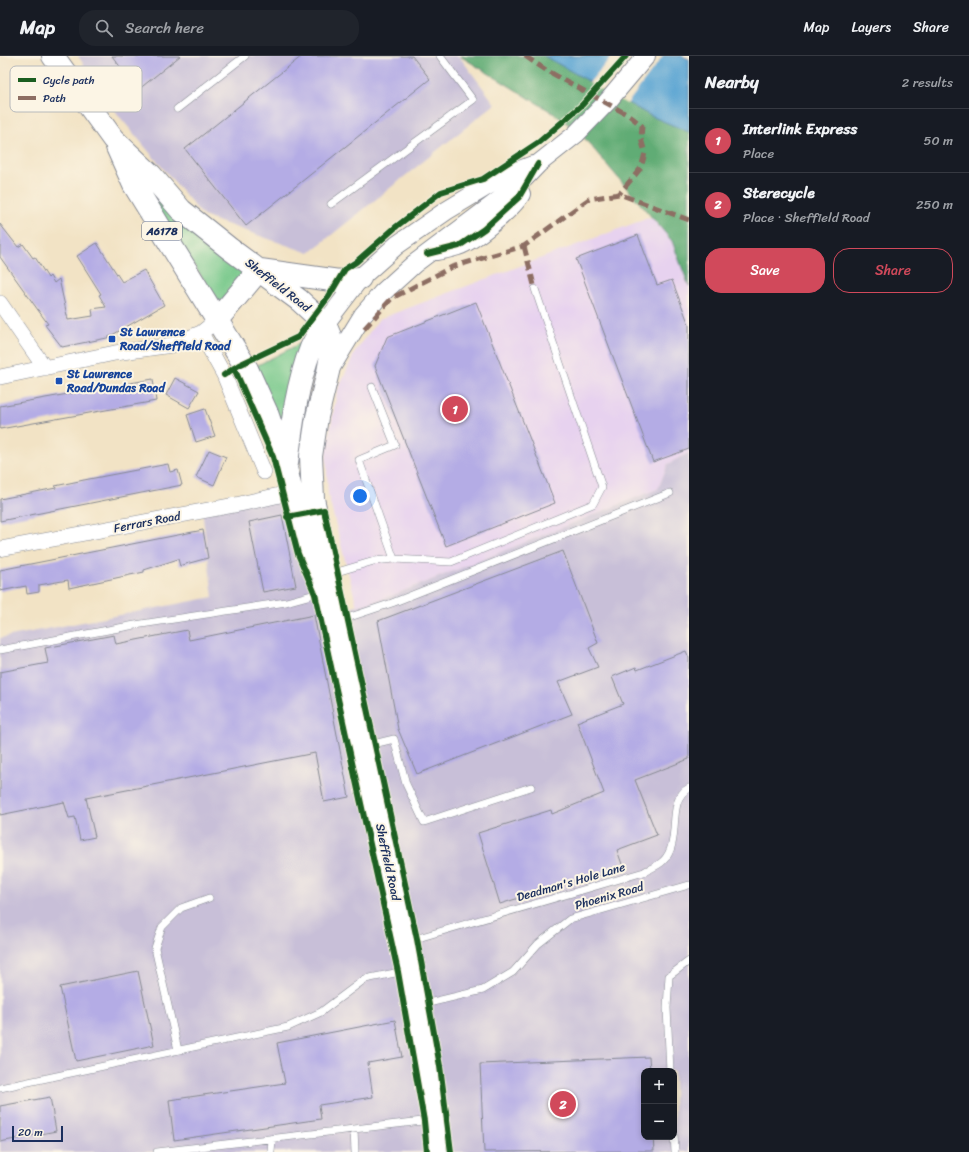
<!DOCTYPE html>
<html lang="en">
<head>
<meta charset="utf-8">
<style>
	:root { --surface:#171b24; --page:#20242c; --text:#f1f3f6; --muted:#9ea1a6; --line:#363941; --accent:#d1495b }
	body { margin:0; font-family:Sriracha,sans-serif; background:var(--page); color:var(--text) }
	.controls { position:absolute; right:12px; bottom:12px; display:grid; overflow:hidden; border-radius:8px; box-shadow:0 2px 6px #0003 }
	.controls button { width:36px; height:36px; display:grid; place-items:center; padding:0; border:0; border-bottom:1px solid var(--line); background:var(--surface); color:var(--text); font:20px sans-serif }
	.scale { position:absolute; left:12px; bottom:10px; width:51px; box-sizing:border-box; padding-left:4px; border:2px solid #1b2f5e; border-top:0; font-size:11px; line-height:14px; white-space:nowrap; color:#1b2f5e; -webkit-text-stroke:3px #fcf5e5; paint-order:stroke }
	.you { position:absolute; left:360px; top:440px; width:14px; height:14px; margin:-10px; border:3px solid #fff; border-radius:50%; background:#1a73e8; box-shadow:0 0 0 6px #1a73e833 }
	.badge { display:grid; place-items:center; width:26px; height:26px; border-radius:50%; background:var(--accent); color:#fff; font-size:13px; font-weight:700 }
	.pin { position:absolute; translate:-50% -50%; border:2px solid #fff; box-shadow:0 1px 4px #0006 }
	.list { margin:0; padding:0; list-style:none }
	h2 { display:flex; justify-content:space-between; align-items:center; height:52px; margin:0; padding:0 16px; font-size:17px }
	h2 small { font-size:13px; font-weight:400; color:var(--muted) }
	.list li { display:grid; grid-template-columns:26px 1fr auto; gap:12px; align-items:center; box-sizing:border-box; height:64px; padding:0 16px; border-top:1px solid var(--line) }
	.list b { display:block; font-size:15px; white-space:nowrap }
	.list p { margin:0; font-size:13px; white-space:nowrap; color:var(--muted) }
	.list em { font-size:13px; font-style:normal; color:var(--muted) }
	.actions { display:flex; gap:8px; padding:12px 16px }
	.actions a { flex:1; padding:9px 0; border:1px solid var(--accent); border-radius:16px; text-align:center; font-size:14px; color:var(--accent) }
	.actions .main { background:var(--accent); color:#fff }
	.icon { flex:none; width:22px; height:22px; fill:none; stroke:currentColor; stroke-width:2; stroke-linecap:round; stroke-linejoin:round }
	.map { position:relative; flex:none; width:689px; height:1096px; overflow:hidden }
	header { display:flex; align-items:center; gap:24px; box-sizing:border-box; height:56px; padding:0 20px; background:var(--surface); border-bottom:1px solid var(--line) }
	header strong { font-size:19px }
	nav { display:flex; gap:22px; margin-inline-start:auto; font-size:14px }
	.search { width:280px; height:36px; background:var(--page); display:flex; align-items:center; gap:10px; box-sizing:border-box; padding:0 14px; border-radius:16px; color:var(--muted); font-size:15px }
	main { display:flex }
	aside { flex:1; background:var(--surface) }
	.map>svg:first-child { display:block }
</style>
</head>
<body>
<header>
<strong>Map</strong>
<div class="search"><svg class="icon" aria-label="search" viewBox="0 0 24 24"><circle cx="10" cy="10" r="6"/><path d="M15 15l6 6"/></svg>Search here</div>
<nav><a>Map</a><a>Layers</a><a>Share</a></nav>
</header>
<main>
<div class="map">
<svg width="689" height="1096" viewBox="0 0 689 1096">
	<rect width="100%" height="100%" fill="#fcf5e5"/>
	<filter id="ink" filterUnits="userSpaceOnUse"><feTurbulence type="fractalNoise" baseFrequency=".025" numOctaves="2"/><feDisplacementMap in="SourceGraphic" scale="8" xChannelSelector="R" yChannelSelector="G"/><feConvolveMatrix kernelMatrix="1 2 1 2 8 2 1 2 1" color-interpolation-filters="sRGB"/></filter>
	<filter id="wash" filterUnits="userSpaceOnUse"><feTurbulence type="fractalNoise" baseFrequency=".012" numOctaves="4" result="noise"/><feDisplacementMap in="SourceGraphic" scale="16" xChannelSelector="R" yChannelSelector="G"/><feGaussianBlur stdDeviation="0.9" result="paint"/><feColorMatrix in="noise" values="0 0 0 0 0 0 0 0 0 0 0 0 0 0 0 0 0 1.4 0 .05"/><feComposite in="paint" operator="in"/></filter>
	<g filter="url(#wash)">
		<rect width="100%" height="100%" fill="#f2e3c5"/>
		<path fill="#e7d2ef" d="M 651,161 L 672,185 L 689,230 L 689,397 L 668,408 L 658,433 L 389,541 L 357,550 L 328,439 L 326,396 L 337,336 L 355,296 L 379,263 Z"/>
		<path fill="#c8bfd8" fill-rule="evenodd" d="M 78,0 L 459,0 L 495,48 L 309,197 L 203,160 L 119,60 Z
			M 689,397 L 689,1096 L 0,1096 L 0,582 L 213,541 L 202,454 L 295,435 L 338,555 L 389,541 L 658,433 L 668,408 ZM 644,1015 L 674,1015 L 674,1081 L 644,1081 Z"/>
		<path fill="#75c789" stroke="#487b74" d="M 144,118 L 244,215 L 221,249 L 137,126 Z
			M 312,270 L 283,376 L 256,310 L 301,287 Z"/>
		<path fill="#60ac75" stroke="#3e6e6a" d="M 460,0 L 544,0 L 651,60 L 689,76 L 689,230 L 672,185 L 579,76 L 550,55 Z"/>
		<path fill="#5ba5d3" stroke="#3b6a98" d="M 544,0 L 682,0 L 689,3 L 689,76 L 651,60 Z"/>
		<path fill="#f2e3c5" d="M 612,0 L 663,0 L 627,48 L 589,27 Z"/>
		<g id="blocks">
			<path fill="#b4ace5" d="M 112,0 L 180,0 L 138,34 Z
				M 302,0 L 412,0 L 430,23 L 246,170 L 185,93 Z
				M 0,168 L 18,191 L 23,188 L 33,202 L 35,201 L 48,222 L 50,220 L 54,227 L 59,223 L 68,264 L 93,260 L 92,253 L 106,251 L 99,239 L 101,238 L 77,200 L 97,187 L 122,226 L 144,214 L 164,249 L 107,282 L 62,291 L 45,269 L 48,268 L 0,201 Z
				M 638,179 L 657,229 L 672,224 L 689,269 L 689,393 L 653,406 L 576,203 Z
				M 476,246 L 555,447 L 446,490 L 375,310 L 387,281 Z
				M 175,322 L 199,335 L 189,352 L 166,339 Z
				M 153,323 L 156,345 L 0,373 L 0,350 Z
				M 205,353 L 215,380 L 196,386 L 187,359 Z
				M 209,394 L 226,401 L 214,429 L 196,421 Z
				M 168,408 L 170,416 L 178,414 L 182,429 L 0,465 L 0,443 L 56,432 L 55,430 L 84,424 Z
				M 282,459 L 296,530 L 263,536 L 249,466 Z
				M 203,474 L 208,502 L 186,508 L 180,510 L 178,503 L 144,514 L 144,516 L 69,532 L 68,524 L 39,529 L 39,536 L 27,538 L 26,530 L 0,535 L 0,514 Z
				M 563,495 L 598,587 L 589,592 L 598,611 L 558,626 L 572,658 L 417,718 L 398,673 L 378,565 Z
				M 314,559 L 349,741 L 324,746 L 315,697 L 86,742 L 95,781 L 80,784 L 75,761 L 69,762 L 64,746 L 0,759 L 0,616 L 48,607 L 45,592 L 114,579 L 116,588 L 187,574 L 189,584 Z
				M 686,595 L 689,602 L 689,703 L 635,724 L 657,779 L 617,794 L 623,811 L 594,822 L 592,819 L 500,848 L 478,777 L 551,754 L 552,758 L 604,737 L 577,666 L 623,648 L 612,621 L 636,611 L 637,614 Z
				M 138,915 L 154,989 L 76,1005 L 60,931 Z
				M 395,964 L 402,1001 L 368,1007 L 373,1041 L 319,1049 L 321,1063 L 174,1084 L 169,1044 L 285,1027 L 277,987 Z
				M 649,1001 L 650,1015 L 644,1015 L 644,1081 L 653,1081 L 654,1095 L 484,1096 L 480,1008 Z
				M 50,1041 L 56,1075 L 0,1086 L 0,1050 Z"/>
		</g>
	</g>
	<g filter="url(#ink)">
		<use href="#blocks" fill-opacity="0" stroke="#868992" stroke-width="1"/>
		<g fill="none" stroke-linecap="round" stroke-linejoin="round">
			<defs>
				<path id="service" d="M 177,53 L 245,0
					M 331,148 L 473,44 L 440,0
					M 372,331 L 395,389 L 359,404 L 394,503
					M 327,519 L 374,505 L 394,503 L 451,506 L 593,448 L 602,431 L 535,233
					M 338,565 L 392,547 L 670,437
					M 0,594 L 135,569 L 286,546 L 326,535
					M 365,690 L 394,683 L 406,728 L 424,766 L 531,731
					M 408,885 L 644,816 C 649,813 658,810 663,805 C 683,786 665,744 689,732
					M 420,949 L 483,934 L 513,916 L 538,888 L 570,863 L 689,829
					M 178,994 L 155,892 L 162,871 L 181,852 L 209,842
					M 670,1015 L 667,952 L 669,920 L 689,905
					M 0,1032 L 288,971 L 321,956 L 365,923 L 410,914
					M 354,1073 L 355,1096
					M 674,1077 L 675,1096
					M 157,1096 L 431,1064
					M 271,1096 L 272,1083"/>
				<path id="minor" d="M 0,247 L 45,312
					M 201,277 L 224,319 L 264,416
					M 0,321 L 115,297 L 172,289 L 201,277 L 217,264
					M 0,493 L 240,448 L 293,436"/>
				<path id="tertiary" d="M 436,195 C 444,194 451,192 458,190 C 474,185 513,152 521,138
					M 325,268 L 360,222 L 397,189 L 446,155 L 504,120 L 533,109
					M 330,313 L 363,259 L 382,237 L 414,208 L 514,133 L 538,108 L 576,78 L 608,45 L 646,0"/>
				<path id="primary" d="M 53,0 L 113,83 L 151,119 L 181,154 L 230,193 L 299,244 L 325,268 L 330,280 L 332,294 L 328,316 L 317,361 L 311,400 L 313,443 L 320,474 L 324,520 L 336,566 L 412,914 L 423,976 L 436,1096
					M 117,91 L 134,129 L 247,313 L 267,357 L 286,412 L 303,484 L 321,515
					M 260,214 L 339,225 L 360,222
					M 217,264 L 259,214
					M 287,407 C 292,368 297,328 311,292 C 315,283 321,275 325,268"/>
			</defs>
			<use href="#service" stroke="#868992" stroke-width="8"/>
			<use href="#minor" stroke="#868992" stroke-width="16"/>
			<use href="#tertiary" stroke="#868992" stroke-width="20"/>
			<use href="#primary" stroke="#868992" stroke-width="24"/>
			<use href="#service" stroke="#fff" stroke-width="7"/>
			<use href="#minor" stroke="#fff" stroke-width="15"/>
			<use href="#tertiary" stroke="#fff" stroke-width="18"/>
			<use href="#primary" stroke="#fff" stroke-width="22"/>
			<path stroke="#8d6e63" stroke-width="5" stroke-dasharray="10 5" stroke-linecap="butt" d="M 525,0 L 546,14 L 630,60 L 642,70 L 641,82 L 645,97 L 641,112 L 619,138
				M 524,190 L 535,233
				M 364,273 L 392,242 L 452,211 L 524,190 L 589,143 L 619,138 L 689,164"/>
			<defs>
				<path id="cycleway" d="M 427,198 L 459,190 L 484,173 L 519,141 L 538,108
					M 234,312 L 273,401 L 298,498 L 315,538 L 398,916 L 424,1065 L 427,1096
					M 224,319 L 239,309 L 298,281 L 329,240 L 345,213 L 356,206 L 397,170 L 441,136 L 483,123 L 539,86 L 582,49 L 626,0
					M 287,461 L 324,454 L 417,883 L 440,1010 L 451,1096"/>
			</defs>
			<use href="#cycleway" stroke="#fcf5e5" stroke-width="8"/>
			<use href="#cycleway" stroke="#1b5e20" stroke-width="6"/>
		</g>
	</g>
	<g fill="#1a4fb4" stroke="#fcf5e5" stroke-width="1.5">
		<rect x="108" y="279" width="8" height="8" rx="2"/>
		<rect x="55" y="321" width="8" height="8" rx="2"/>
	</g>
	<g text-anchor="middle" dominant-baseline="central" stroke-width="4" stroke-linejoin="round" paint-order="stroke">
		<rect fill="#fcf5e5" stroke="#5e6a86" stroke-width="1" x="142" y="166" width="40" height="18" rx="3"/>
		<g font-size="11" font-weight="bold" fill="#1b2f5e">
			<text x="162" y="175">A6178</text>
		</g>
		<g font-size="12" fill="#1b2f5e" stroke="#fcf5e5">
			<text transform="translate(278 229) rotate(38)">Sheffield Road</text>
			<text transform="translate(147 466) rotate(-11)">Ferrars Road</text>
			<text transform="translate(388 806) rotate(78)">Sheffield Road</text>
			<text transform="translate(571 826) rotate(-16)">Deadman's Hole Lane</text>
			<text transform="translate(609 840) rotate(-16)">Phoenix Road</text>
		</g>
		<g font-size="12" font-weight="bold" fill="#164399" stroke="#fcf5e5" text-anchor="start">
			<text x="120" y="276">St Lawrence<tspan x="120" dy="14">Road/Sheffield Road</tspan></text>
			<text x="67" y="318">St Lawrence<tspan x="67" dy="14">Road/Dundas Road</tspan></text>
		</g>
	</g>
	<rect x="10" y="10" width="132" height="46" rx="6" fill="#fcf5e5" stroke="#b8babc" stroke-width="1"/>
	<rect x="18" y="22" width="18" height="4" fill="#1b5e20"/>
	<rect x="18" y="40" width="18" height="4" fill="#8d6e63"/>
	<g font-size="11" fill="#1b2f5e">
		<text x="43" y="28">Cycle path</text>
		<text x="43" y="46">Path</text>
	</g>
</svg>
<div class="controls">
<button>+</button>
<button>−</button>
</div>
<div class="scale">20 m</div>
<div class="you"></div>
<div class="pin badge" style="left:455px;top:353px">1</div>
<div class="pin badge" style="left:563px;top:1048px">2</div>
</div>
<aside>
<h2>Nearby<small>2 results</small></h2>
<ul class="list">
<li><span class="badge">1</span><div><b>Interlink Express</b><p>Place</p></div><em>50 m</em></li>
<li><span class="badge">2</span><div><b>Sterecycle</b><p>Place · Sheffield Road</p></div><em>250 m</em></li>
</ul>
<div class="actions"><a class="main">Save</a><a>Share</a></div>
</aside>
</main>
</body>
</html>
